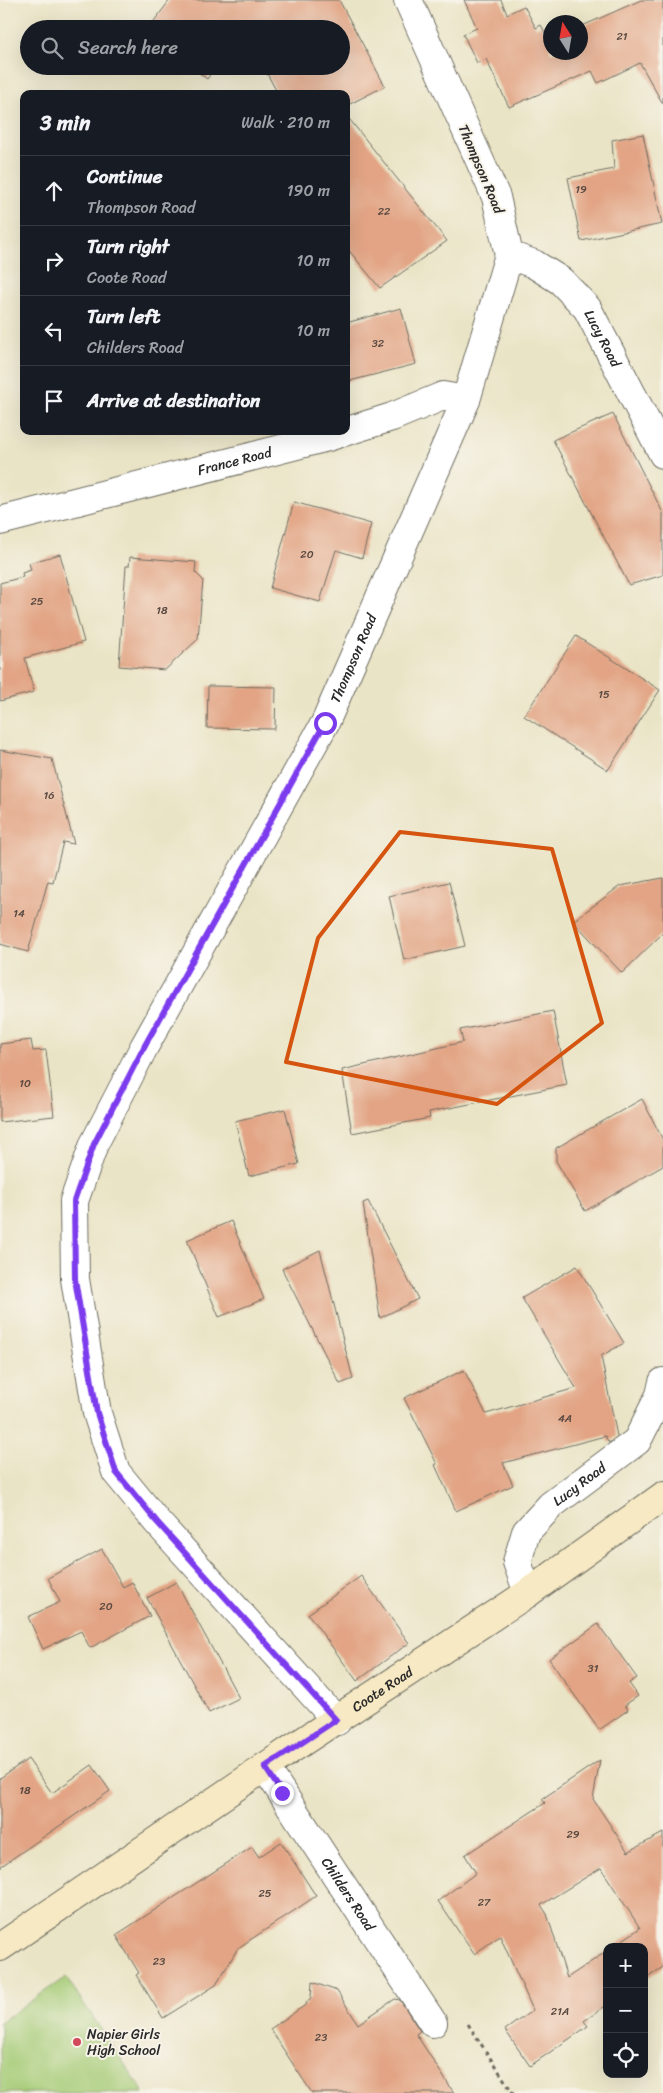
<!DOCTYPE html>
<html lang="en">
<head>
<meta charset="utf-8">
<style>
	:root { --surface:#171b24; --page:#20242c; --text:#f1f3f6; --muted:#9ea1a6; --line:#363941 }
	body { margin:0; font-family:Sriracha,sans-serif; background:var(--page); color:var(--text) }
	.controls { position:absolute; right:15px; bottom:15px; display:grid; overflow:hidden; border-radius:10px; box-shadow:0 5px 20px #0002 }
	.controls button { width:45px; height:45px; display:grid; place-items:center; padding:0; border:0; border-bottom:1px solid var(--line); background:var(--surface); color:var(--text); font:25px sans-serif }
	.compass { position:absolute; left:543px; top:15px; width:45px; height:45px; border-radius:50%; background:var(--surface); box-shadow:0 5px 20px #0002; rotate:349deg }
	.stop { position:absolute; width:15px; height:15px; margin:-11px; border:4px solid #7c3aed; border-radius:50%; background:#fff }
	.stop.end { background:#7c3aed; border-color:#fff; box-shadow:0 1px 5px #0008 }
	.list { margin:0; padding:0; list-style:none }
	h2 { display:flex; justify-content:space-between; align-items:center; height:65px; margin:0; padding:0 20px; font-size:21px }
	h2 small { font-size:16px; font-weight:400; color:var(--muted) }
	.list li { display:grid; grid-template-columns:32px 1fr auto; gap:15px; align-items:center; box-sizing:border-box; height:70px; padding:0 20px; border-top:1px solid var(--line) }
	.list b { display:block; font-size:19px; white-space:nowrap }
	.list p { margin:0; font-size:16px; white-space:nowrap; color:var(--muted) }
	.list em { font-size:16px; font-style:normal; color:var(--muted) }
	.icon { flex:none; width:28px; height:28px; fill:none; stroke:currentColor; stroke-width:2; stroke-linecap:round; stroke-linejoin:round }
	.map { position:relative; flex:none; width:663px; height:2093px; overflow:hidden }
	.search { position:absolute; background:var(--surface); box-shadow:0 5px 20px #0002; left:20px; top:20px; width:330px; height:55px; display:flex; align-items:center; gap:12px; box-sizing:border-box; padding:0 18px; border-radius:28px; color:var(--muted); font-size:19px }
	.panel { position:absolute; background:var(--surface); box-shadow:0 5px 20px #0002; left:20px; top:90px; width:330px; height:345px; border-radius:10px }
	.map>svg:first-child { display:block }
</style>
</head>
<body>
<div class="map">
<svg width="663" height="2093" viewBox="0 0 663 2093">
	<rect width="100%" height="100%" fill="#f7f3e8"/>
	<filter id="ink" filterUnits="userSpaceOnUse"><feTurbulence type="fractalNoise" baseFrequency=".02" numOctaves="2"/><feDisplacementMap in="SourceGraphic" scale="10" xChannelSelector="R" yChannelSelector="G"/><feConvolveMatrix kernelMatrix="1 2 1 2 8 2 1 2 1" color-interpolation-filters="sRGB"/></filter>
	<filter id="wash" filterUnits="userSpaceOnUse"><feTurbulence type="fractalNoise" baseFrequency=".0096" numOctaves="4" result="noise"/><feDisplacementMap in="SourceGraphic" scale="20" xChannelSelector="R" yChannelSelector="G"/><feGaussianBlur stdDeviation="1.12" result="paint"/><feColorMatrix in="noise" values="0 0 0 0 0 0 0 0 0 0 0 0 0 0 0 0 0 1.4 0 .05"/><feComposite in="paint" operator="in"/></filter>
	<g filter="url(#wash)">
		<rect width="100%" height="100%" fill="#eae4c6"/>
		<path fill="#a4cb75" stroke="#687b50" d="M 66,1977 L 144,2093 L 0,2093 L 0,2022 Z"/>
		<g id="blocks">
			<path fill="#e2a484" d="M 170,0 L 339,0 L 385,86 L 346,106 L 346,94 L 278,94 L 263,66 L 341,66 L 341,29 L 148,29 Z
				M 464,0 L 501,0 L 507,14 L 524,6 L 536,28 L 541,25 L 550,41 L 550,52 L 580,52 L 580,27 L 641,0 L 663,0 L 663,104 L 640,63 L 598,83 L 592,71 L 509,107 L 486,59 L 477,63 L 463,34 L 477,28 Z
				M 190,66 L 216,66 L 207,79 Z
				M 346,115 L 447,241 L 380,288 L 346,247 Z
				M 643,134 L 662,224 L 581,241 L 568,178 L 614,169 L 612,140 Z
				M 401,308 L 416,364 L 346,382 L 346,323 Z
				M 613,414 L 663,513 L 663,575 L 629,585 L 553,440 Z
				M 294,502 L 371,524 L 362,558 L 336,550 L 320,602 L 270,588 Z
				M 60,554 L 84,642 L 25,658 L 34,692 L 0,701 L 0,583 L 23,577 L 22,573 L 31,570 L 29,563 Z
				M 130,557 L 196,562 L 195,572 L 203,580 L 198,639 L 165,670 L 119,666 L 126,566 L 129,566 Z
				M 576,636 L 660,690 L 608,770 L 524,716 Z
				M 208,686 L 276,687 L 275,729 L 207,728 Z
				M 0,750 L 52,759 L 74,844 L 63,842 L 53,882 L 48,881 L 28,952 L 0,944 Z
				M 663,878 L 663,933 L 622,973 L 573,921 L 620,886 Z
				M 449,882 L 465,946 L 404,960 L 389,896 Z
				M 553,1011 L 567,1085 L 429,1112 L 430,1118 L 352,1133 L 342,1070 L 463,1042 L 460,1030 Z
				M 31,1040 L 33,1051 L 46,1050 L 54,1116 L 0,1122 L 0,1044 Z
				M 642,1099 L 663,1140 L 663,1166 L 585,1211 L 556,1161 L 556,1148 Z
				M 285,1109 L 299,1164 L 249,1176 L 235,1121 Z
				M 368,1201 L 418,1299 L 380,1318 L 363,1203 Z
				M 231,1221 L 264,1299 L 219,1317 L 187,1240 Z
				M 320,1250 L 353,1379 L 340,1384 L 282,1269 Z
				M 577,1266 L 624,1343 L 601,1356 L 617,1436 L 609,1443 L 605,1436 L 503,1463 L 513,1485 L 456,1511 L 435,1465 L 437,1464 L 404,1398 L 464,1370 L 486,1414 L 576,1388 L 522,1298 Z
				M 102,1549 L 123,1587 L 132,1582 L 150,1616 L 90,1648 L 81,1631 L 43,1649 L 28,1617 L 60,1602 L 48,1578 Z
				M 361,1576 L 409,1643 L 357,1681 L 308,1614 Z
				M 176,1582 L 239,1698 L 209,1713 L 147,1598 Z
				M 598,1624 L 637,1678 L 629,1683 L 638,1696 L 625,1705 L 628,1710 L 599,1730 L 549,1659 Z
				M 28,1759 L 52,1793 L 92,1765 L 110,1791 L 0,1867 L 0,1778 Z
				M 600,1760 L 593,1799 L 628,1852 L 663,1833 L 663,1967 L 644,1980 L 644,1947 L 613,1947 L 640,1928 L 601,1868 L 541,1905 L 547,1914 L 567,1978 L 607,1951 L 607,2005 L 584,2021 L 588,2026 L 530,2066 L 505,2030 L 533,2010 L 500,1936 L 474,1954 L 438,1901 L 476,1873 L 465,1855 L 545,1803 L 542,1799 Z
				M 281,1842 L 316,1896 L 238,1948 L 216,1985 L 163,2018 L 136,1975 L 139,1973 L 116,1935 L 252,1847 L 259,1857 Z
				M 312,1982 L 337,1991 L 358,2024 L 395,1999 L 400,2000 L 420,2031 L 416,2034 L 454,2093 L 312,2093 L 270,2029 L 307,2004 L 306,2002 L 311,1998 Z"/>
		</g>
	</g>
	<g filter="url(#ink)">
		<use href="#blocks" fill-opacity="0" stroke="#6e6c61" stroke-width="1"/>
		<g fill="none" stroke-linecap="round" stroke-linejoin="round">
			<defs>
				<g id="street">
					<path id="s1" d="M 509,255 L 534,264 L 561,281 L 587,308 L 663,454"/>
					<path id="s2" d="M 0,521 L 328,437 L 392,417 L 443,396 L 466,400"/>
					<path id="s3" d="M 528,1593 L 517,1562 L 526,1532 L 551,1505 L 637,1441 L 660,1395 L 663,1382"/>
					<path id="s4" d="M 337,1721 L 157,1522 L 116,1472 L 97,1413 L 75,1279 L 74,1201 L 94,1144 L 144,1047 L 325,723 L 466,400 L 509,255 L 496,197 L 408,0"/>
					<path id="s5" d="M 265,1767 L 433,2023"/>
				</g>
				<g id="secondary">
					<path id="s6" d="M 0,1947 L 290,1750 L 528,1593 L 663,1496"/>
				</g>
			</defs>
			<use href="#street" stroke="#6e6c61" stroke-width="30"/>
			<use href="#secondary" stroke="#6e6c61" stroke-width="30"/>
			<path stroke="#6e6c61" stroke-width="3" stroke-dasharray="4 4" stroke-linecap="butt" d="M 468,2024 L 513,2093"/>
			<use href="#street" stroke="#fff" stroke-width="28"/>
			<use href="#secondary" stroke="#f6e9c3" stroke-width="28"/>
		</g>
	</g>
	<g fill="none" stroke-linecap="round" stroke-linejoin="round" filter="url(#ink)">
		<path stroke="#7c3aed" stroke-width="6" d="M 282,1793 L 265,1767 L 336,1720 L 157,1522 L 116,1472 L 97,1413 L 75,1279 L 74,1201 L 94,1144 L 144,1047 L 325,723"/>
	</g>
	<path fill="none" stroke="#d5540f" stroke-width="4" stroke-linejoin="round" d="M 400,832 L 552,849 L 602,1023 L 497,1104 L 286,1062 L 318,938 Z"/>
	<circle fill="#d1495b" stroke="#f7f3e8" stroke-width="2" cx="77" cy="2042" r="5"/>
	<g text-anchor="middle" dominant-baseline="central" stroke-width="4" stroke-linejoin="round" paint-order="stroke">
		<g font-size="11" fill="#594941">
			<text x="622" y="36">21</text>
			<text x="581" y="189">19</text>
			<text x="384" y="211">22</text>
			<text x="378" y="343">32</text>
			<text x="307" y="554">20</text>
			<text x="37" y="601">25</text>
			<text x="162" y="610">18</text>
			<text x="604" y="694">15</text>
			<text x="49" y="795">16</text>
			<text x="19" y="913">14</text>
			<text x="25" y="1083">10</text>
			<text x="565" y="1418">4A</text>
			<text x="106" y="1606">20</text>
			<text x="593" y="1668">31</text>
			<text x="25" y="1790">18</text>
			<text x="573" y="1834">29</text>
			<text x="265" y="1893">25</text>
			<text x="484" y="1902">27</text>
			<text x="159" y="1961">23</text>
			<text x="560" y="2011">21A</text>
			<text x="321" y="2037">23</text>
		</g>
		<g font-size="14" fill="#2b2b2b" stroke="#f7f3e8">
			<text transform="translate(481 169) rotate(67)">Thompson Road</text>
			<text stroke="none"><textPath href="#s1" startOffset="130">Lucy Road</textPath></text>
			<text stroke="none"><textPath href="#s2" startOffset="242">France Road</textPath></text>
			<text stroke="none"><textPath href="#s4" startOffset="1220">Thompson Road</textPath></text>
			<text stroke="none"><textPath href="#s3" startOffset="136">Lucy Road</textPath></text>
			<text stroke="none"><textPath href="#s6" startOffset="461">Coote Road</textPath></text>
			<text stroke="none"><textPath href="#s5" startOffset="152">Childers Road</textPath></text>
		</g>
		<g font-size="14" fill="#2b2b2b" stroke="#f7f3e8" text-anchor="start">
			<text x="87" y="2034">Napier Girls<tspan x="87" dy="16">High School</tspan></text>
		</g>
	</g>
</svg>
<div class="controls">
<button>+</button>
<button>−</button>
<button><svg class="icon" aria-label="locate" viewBox="0 0 24 24"><circle cx="12" cy="12" r="6"/><path d="M12 2v4M12 18v4M2 12h4M18 12h4"/></svg></button>
</div>
<svg class="compass" viewBox="-18 -18 36 36"><path d="M0-13l5 13h-10z" fill="#e53935"/><path d="M0 13l5-13h-10z" fill="#9ea1a6"/></svg>
<div class="stop" style="left:325px;top:723px"></div>
<div class="stop end" style="left:282px;top:1793px"></div>
<div class="search"><svg class="icon" aria-label="search" viewBox="0 0 24 24"><circle cx="10" cy="10" r="6"/><path d="M15 15l6 6"/></svg>Search here</div>
<section class="panel">
<h2>3 min<small>Walk · 210 m</small></h2>
<ul class="list">
<li><svg class="icon" aria-label="ahead" viewBox="0 0 24 24"><path d="M12 20V5M6 11l6-6 6 6"/></svg><div><b>Continue</b><p>Thompson Road</p></div><em>190 m</em></li>
<li><svg class="icon" aria-label="right" viewBox="0 0 24 24"><path d="M7 20v-9h11M14 6l5 5-5 5"/></svg><div><b>Turn right</b><p>Coote Road</p></div><em>10 m</em></li>
<li><svg class="icon" aria-label="left" viewBox="0 0 24 24"><path d="M17 20v-9H6M10 6l-5 5 5 5"/></svg><div><b>Turn left</b><p>Childers Road</p></div><em>10 m</em></li>
<li><svg class="icon" aria-label="arrive" viewBox="0 0 24 24"><path d="M6 21V4h12l-3 4 3 4H6"/></svg><div><b>Arrive at destination</b></div></li>
</ul>
</section>
</div>
</body>
</html>
